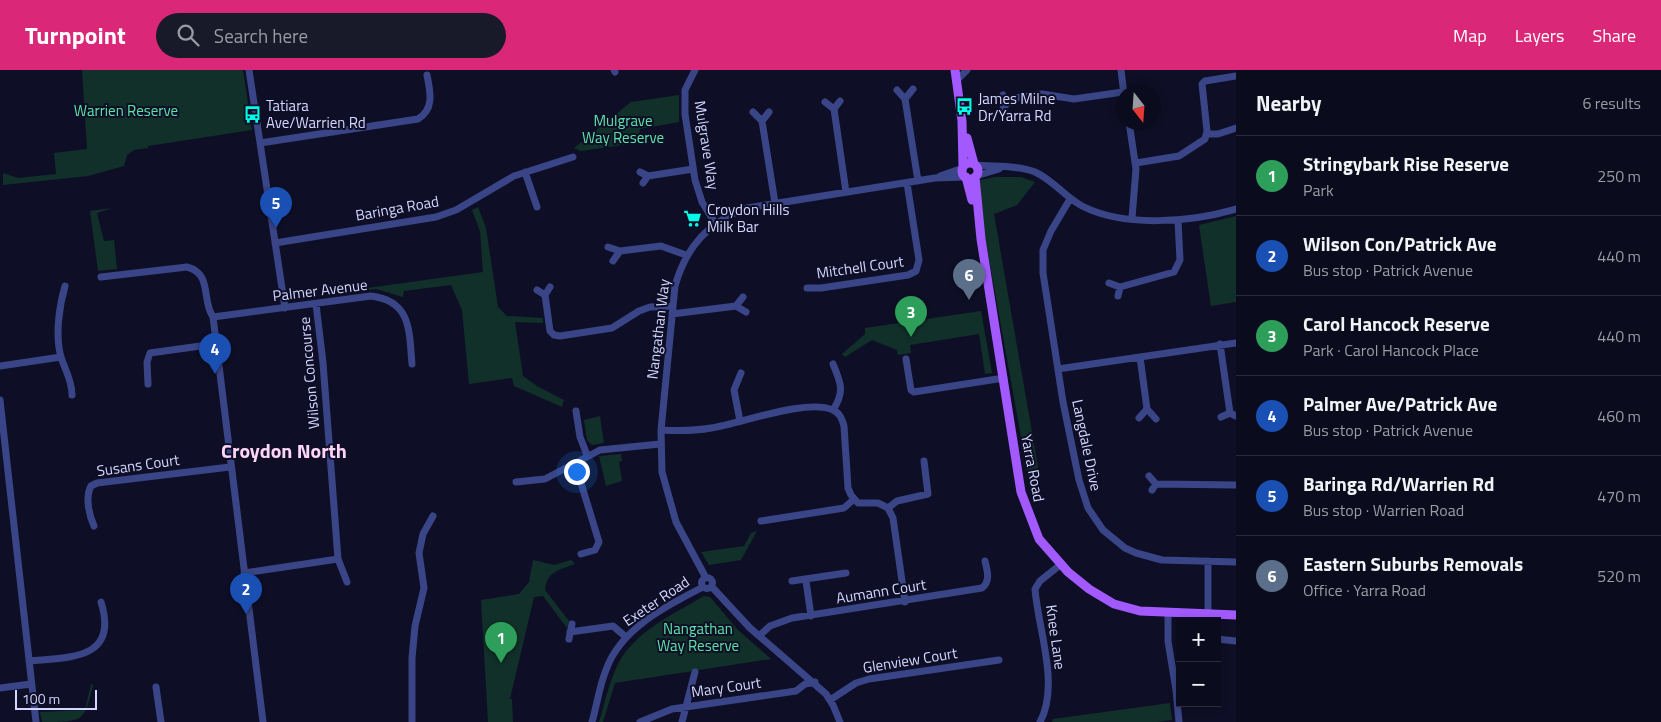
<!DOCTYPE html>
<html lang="en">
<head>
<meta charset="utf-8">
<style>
	:root { --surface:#0a0b1c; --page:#181929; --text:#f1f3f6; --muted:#999ba3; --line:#2a2b3b; --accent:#db2777 }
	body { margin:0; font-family:"Titillium Web",sans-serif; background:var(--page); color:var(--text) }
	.controls { position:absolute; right:15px; bottom:15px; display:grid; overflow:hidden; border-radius:0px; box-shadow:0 2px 8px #0003 }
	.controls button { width:45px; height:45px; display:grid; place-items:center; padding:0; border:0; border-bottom:1px solid var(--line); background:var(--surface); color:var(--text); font:25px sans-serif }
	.compass { position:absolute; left:1116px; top:15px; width:45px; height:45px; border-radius:50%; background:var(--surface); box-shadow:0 2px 8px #0003; rotate:163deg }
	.scale { position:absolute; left:15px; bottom:12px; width:82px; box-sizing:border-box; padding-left:5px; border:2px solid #d3d7ff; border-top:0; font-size:14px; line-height:18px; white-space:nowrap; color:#d3d7ff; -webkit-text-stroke:4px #0e0f26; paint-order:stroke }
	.you { position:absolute; left:576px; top:401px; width:18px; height:18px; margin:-12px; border:4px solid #fff; border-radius:50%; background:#1a73e8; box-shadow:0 0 0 8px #1a73e833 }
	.badge { display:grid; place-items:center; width:32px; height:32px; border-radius:50%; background:var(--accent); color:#fff; font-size:16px; font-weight:700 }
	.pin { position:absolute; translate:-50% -41px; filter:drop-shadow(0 1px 2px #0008) }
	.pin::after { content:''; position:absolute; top:26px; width:18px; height:15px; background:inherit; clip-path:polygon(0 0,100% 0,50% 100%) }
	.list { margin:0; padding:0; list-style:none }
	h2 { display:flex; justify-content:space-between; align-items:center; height:65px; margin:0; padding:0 20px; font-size:21px }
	h2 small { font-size:16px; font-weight:400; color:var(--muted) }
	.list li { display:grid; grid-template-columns:32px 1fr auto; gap:15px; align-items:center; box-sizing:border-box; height:80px; padding:0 20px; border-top:1px solid var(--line) }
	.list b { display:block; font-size:19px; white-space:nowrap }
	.list p { margin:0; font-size:16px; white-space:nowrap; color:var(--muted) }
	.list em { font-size:16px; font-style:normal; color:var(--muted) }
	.icon { flex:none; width:28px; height:28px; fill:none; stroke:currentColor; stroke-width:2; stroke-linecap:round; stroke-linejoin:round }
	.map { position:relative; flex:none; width:1236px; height:652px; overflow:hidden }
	header { display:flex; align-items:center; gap:30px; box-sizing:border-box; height:70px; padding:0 25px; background:var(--accent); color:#fff }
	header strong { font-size:24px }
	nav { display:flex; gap:28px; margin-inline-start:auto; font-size:18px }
	.search { width:350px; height:45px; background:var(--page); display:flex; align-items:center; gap:12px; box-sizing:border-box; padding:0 18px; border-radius:28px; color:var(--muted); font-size:19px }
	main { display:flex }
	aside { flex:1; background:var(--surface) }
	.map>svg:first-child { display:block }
</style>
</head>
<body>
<header>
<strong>Turnpoint</strong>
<div class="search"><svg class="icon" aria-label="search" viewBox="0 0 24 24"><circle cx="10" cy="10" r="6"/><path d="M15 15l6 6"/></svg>Search here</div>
<nav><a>Map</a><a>Layers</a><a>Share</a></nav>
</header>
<main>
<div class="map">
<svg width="1236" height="652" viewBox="0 0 1236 652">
	<rect width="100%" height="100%" fill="#0e0f26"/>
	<path fill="#113029" d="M 82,0 L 243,0 L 252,60 L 148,76 L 148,78 L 134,80 L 127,85 L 124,96 L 88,106 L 3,115 L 3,103 L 18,108 L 56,104 L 54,83 L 87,79 Z
		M 679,25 L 679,52 L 640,59 L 637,73 L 581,81 L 574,78 L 631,32 Z
		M 995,107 L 1021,107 L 1035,112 L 1017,135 L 994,144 L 1040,408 L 1029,411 L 981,145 L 980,110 Z
		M 478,137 L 486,158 L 498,237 L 507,246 L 543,248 L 543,253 L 515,252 L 523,306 L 537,316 L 564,330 L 562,337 L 514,316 L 512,308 L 469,314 L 462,240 L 451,215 L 404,221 L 403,227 L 376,219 L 361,221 L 360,219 L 483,202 L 480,161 L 472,140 Z
		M 112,138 L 97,143 L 104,171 L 114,170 L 117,199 L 98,201 L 90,141 Z
		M 1236,146 L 1236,232 L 1211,236 L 1199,155 Z
		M 981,241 L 992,303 L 985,304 L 979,264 L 910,275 L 911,283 L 898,285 L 897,280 L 872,270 L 845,287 L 842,284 L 865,264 L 865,258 Z
		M 600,346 L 604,373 L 592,375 L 587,370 L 584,350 Z
		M 621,384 L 622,391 L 619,392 L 622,411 L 606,416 L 599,386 Z
		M 757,461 L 741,490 L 709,495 L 701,482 L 744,476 L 751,463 Z
		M 533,490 L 554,495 L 571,490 L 575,494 C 559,500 547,501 545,520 L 569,551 L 567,558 L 543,526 L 534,527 L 510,629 L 512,629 L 513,652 L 488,652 L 481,530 L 519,524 L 529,512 Z
		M 704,526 L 710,527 L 738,560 L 771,589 L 615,613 L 603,652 L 599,652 C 605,633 609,612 618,594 C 635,561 674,544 704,526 Z
		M 91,614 L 93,615 C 84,652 84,652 42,652 L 40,642 L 85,640 Z
		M 1170,633 L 1172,650 L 1157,652 L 1052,652 L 1053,649 Z"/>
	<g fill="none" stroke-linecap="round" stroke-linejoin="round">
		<path stroke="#394586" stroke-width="7" d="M 249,0 L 285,238
			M 614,0 L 615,2
			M 695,0 L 685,20 L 685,44 L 695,110 L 702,132 L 715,153
			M 1121,0 L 1124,25
			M 956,11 L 967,0
			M 897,20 L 905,29 L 913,19
			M 1003,25 L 1007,33 L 1003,39
			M 905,29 L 918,111
			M 825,32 L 834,39 L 840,31
			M 1007,33 L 1015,28 L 1042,24 L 1074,29 L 1123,22
			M 834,39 L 846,122
			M 753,42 L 762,51 L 769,42
			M 762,51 L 775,133
			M 1129,52 L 1136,99 L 1132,148
			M 1207,64 L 1218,64 L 1236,58
			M 260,73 L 418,49 C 435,39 430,21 427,5
			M 1136,93 L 1179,86 L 1205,69 L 1207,61 L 1202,14 L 1205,11 L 1236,6
			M 975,95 C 994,97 1017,95 1035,102 C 1053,110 1065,127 1082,136 C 1125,158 1191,152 1236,139
			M 525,102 L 537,137
			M 640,102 L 648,106 L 643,113
			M 648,106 L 693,99
			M 940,106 L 963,98
			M 976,106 L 999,99
			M 1070,129 L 1051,161 L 1043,180 L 1043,203 L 1063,332 L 1079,410 L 1088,438 L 1103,460 L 1125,478 L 1136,483 L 1162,490 L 1236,492
			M 275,173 L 436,147 L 456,140 L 514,106 L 573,87
			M 608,177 L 620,181 L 613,191
			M 620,181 L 661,176 L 686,185
			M 101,207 L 187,197 C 213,204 201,230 213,247 L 263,652
			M 1109,213 L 1120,217 L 1118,226
			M 65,216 C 59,237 55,266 61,287 C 65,300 72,310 72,325
			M 1120,217 L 1174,202 L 1180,190 L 1178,150
			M 807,218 L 821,218 L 908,205 L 916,201 L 919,190 L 907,113
			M 537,220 L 545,225 L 550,217
			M 545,225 L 550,261 L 554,265 L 560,266 L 612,258 L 639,241 L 650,237 L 673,236
			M 743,227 L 736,236 L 746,242
			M 316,234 L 323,293 L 338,489 L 347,512
			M 672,244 L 736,236
			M 213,247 L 371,226 C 412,231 409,262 412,294
			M 1220,274 L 1230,343
			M 1140,287 L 1147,339
			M 906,289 L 911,320 L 914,322 L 1004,308
			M 0,296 L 61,287
			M 1058,299 L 1236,273
			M 148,314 L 147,292 L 150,283 L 215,274
			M 0,330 L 36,652
			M 833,340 C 845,322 841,313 833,294
			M 576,341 L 580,367 L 587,385
			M 1221,347 L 1230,343 L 1236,346
			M 1139,348 L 1147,339 L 1156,349
			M 740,351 L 734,320 L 741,303
			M 661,360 C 678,361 694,361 711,358 C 740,354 806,328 833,340 C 840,343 842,349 844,356 L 848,418 L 851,425 L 858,433 L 878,433 L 888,438
			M 571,396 L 580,410 L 599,472 L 595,480 L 581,484
			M 1149,406 L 1156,414 L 1152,420
			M 516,412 L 545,409 L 600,380 L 660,374
			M 1156,414 L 1236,415
			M 888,438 L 893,448 L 905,532
			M 888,438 L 897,431 L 928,424 L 924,391
			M 761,451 L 844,438 L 854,429
			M 94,456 C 89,445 85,427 91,416 L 97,413 L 230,397
			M 244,503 L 338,489
			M701.5 513a5.5 5.5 0 1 1 11 0a5.5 5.5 0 1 1-11 0Z
			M 706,508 L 676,452 L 662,402 L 661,360 L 675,216 C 686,177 708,152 747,138 L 935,108 L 965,107
			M 792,511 L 846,503
			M 806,511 L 811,546
			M 712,517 L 750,558 L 826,624 L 833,635 L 840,652
			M 1168,543 L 1168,571 L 1176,620 L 1179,652
			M 1208,544 L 1208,491
			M 570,562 L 613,556 L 626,567
			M 759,566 L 770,556 L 792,548 L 982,518 C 991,511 987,500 985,491
			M 569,569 L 572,554
			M 1217,569 L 1236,571
			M 29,591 C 70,587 119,590 101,532
			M 156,617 L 161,652
			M 0,618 L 31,614
			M 830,630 L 856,613 L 869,609 L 999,590
			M 412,652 L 412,588 L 415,556 L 424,518 L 419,483 L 423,464 L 433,446
			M 592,652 C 597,635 599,617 606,600 C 620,559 666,536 703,517
			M 640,652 L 672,639 L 796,621 L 805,614 L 815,612
			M 682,652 L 695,602
			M 1040,652 C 1060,615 1038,559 1035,519 L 1040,511 L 1060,495"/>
		<path stroke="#a25aff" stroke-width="9" d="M 955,0 L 962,51 L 963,97
			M 967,68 L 974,94
			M962 101a8 8 0 1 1 16 0a8 8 0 1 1-16 0Z
			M 966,107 L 972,130
			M 975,107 L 981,169 L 1021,422 L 1039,469 L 1068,502 L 1089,519 L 1114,534 L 1140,541 L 1236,545"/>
	</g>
	<defs>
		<symbol id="bus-bare" viewBox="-9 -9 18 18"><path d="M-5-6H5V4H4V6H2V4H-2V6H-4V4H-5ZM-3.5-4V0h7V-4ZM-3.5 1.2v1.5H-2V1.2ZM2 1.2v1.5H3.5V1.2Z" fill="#00fee7" stroke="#0e0f26" stroke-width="2.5" paint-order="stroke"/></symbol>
		<symbol id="supermarket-bare" viewBox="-9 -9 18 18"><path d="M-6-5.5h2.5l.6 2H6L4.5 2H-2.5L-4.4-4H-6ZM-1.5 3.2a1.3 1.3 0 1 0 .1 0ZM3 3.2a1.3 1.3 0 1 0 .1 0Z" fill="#00fee7" stroke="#0e0f26" stroke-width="2.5" paint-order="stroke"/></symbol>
	</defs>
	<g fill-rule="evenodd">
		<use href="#bus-bare" x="952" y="24" width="25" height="25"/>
		<use href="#bus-bare" x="240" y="32" width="25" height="25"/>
		<use href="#supermarket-bare" x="680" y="136" width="25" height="25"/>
	</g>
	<g text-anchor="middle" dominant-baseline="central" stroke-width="4" stroke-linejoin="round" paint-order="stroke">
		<g font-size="15" fill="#d3d7ff" stroke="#0e0f26" text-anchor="start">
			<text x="978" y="28">James Milne<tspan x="978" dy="17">Dr/Yarra Rd</tspan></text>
			<text x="266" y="35">Tatiara<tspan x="266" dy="17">Ave/Warrien Rd</tspan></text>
			<text x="707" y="139">Croydon Hills<tspan x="707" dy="17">Milk Bar</tspan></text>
		</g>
		<g font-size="15" fill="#5de2a7" stroke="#0e0f26">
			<text x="126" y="40">Warrien Reserve</text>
			<text x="623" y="50">Mulgrave<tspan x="623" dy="17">Way Reserve</tspan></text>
			<text x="698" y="558">Nangathan<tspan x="698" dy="17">Way Reserve</tspan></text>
		</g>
		<g font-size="15" fill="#d3d7ff" stroke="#0e0f26">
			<text transform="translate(707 75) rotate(81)">Mulgrave Way</text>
			<text transform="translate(397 138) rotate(-10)">Baringa Road</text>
			<text transform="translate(860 197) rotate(-8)">Mitchell Court</text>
			<text transform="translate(320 220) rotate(-7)">Palmer Avenue</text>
			<text transform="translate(658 259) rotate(-83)">Nangathan Way</text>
			<text transform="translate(309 303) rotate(-95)">Wilson Concourse</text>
			<text transform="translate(1087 375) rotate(78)">Langdale Drive</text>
			<text transform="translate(138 395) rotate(-8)">Susans Court</text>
			<text transform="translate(1033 398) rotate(79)">Yarra Road</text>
			<text transform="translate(881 521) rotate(-9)">Aumann Court</text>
			<text transform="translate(656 531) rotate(-34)">Exeter Road</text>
			<text transform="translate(1056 567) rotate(82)">Knee Lane</text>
			<text transform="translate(910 590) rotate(-9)">Glenview Court</text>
			<text transform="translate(726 617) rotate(-8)">Mary Court</text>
		</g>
		<g font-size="20" font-weight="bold" fill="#ffd5f8" stroke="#0e0f26">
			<text x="284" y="380">Croydon North</text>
		</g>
	</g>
</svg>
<div class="controls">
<button>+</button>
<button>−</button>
</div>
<svg class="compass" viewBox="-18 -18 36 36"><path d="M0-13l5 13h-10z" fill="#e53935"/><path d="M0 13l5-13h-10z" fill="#999ba3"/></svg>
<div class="scale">100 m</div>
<div class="you"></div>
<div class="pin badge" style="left:501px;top:593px;background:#2e9e5b">1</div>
<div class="pin badge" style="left:246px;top:544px;background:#1a4fb4">2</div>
<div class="pin badge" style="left:911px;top:267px;background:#2e9e5b">3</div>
<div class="pin badge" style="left:215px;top:304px;background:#1a4fb4">4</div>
<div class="pin badge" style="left:276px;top:158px;background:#1a4fb4">5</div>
<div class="pin badge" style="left:969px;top:230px;background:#5c6f8a">6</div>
</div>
<aside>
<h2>Nearby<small>6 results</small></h2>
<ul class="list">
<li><span class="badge" style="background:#2e9e5b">1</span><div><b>Stringybark Rise Reserve</b><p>Park</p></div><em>250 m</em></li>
<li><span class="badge" style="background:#1a4fb4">2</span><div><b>Wilson Con/Patrick Ave</b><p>Bus stop · Patrick Avenue</p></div><em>440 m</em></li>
<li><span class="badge" style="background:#2e9e5b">3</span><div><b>Carol Hancock Reserve</b><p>Park · Carol Hancock Place</p></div><em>440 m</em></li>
<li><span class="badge" style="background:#1a4fb4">4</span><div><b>Palmer Ave/Patrick Ave</b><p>Bus stop · Patrick Avenue</p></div><em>460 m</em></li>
<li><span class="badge" style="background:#1a4fb4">5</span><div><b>Baringa Rd/Warrien Rd</b><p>Bus stop · Warrien Road</p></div><em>470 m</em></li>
<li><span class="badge" style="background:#5c6f8a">6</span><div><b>Eastern Suburbs Removals</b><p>Office · Yarra Road</p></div><em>520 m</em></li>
</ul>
</aside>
</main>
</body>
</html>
